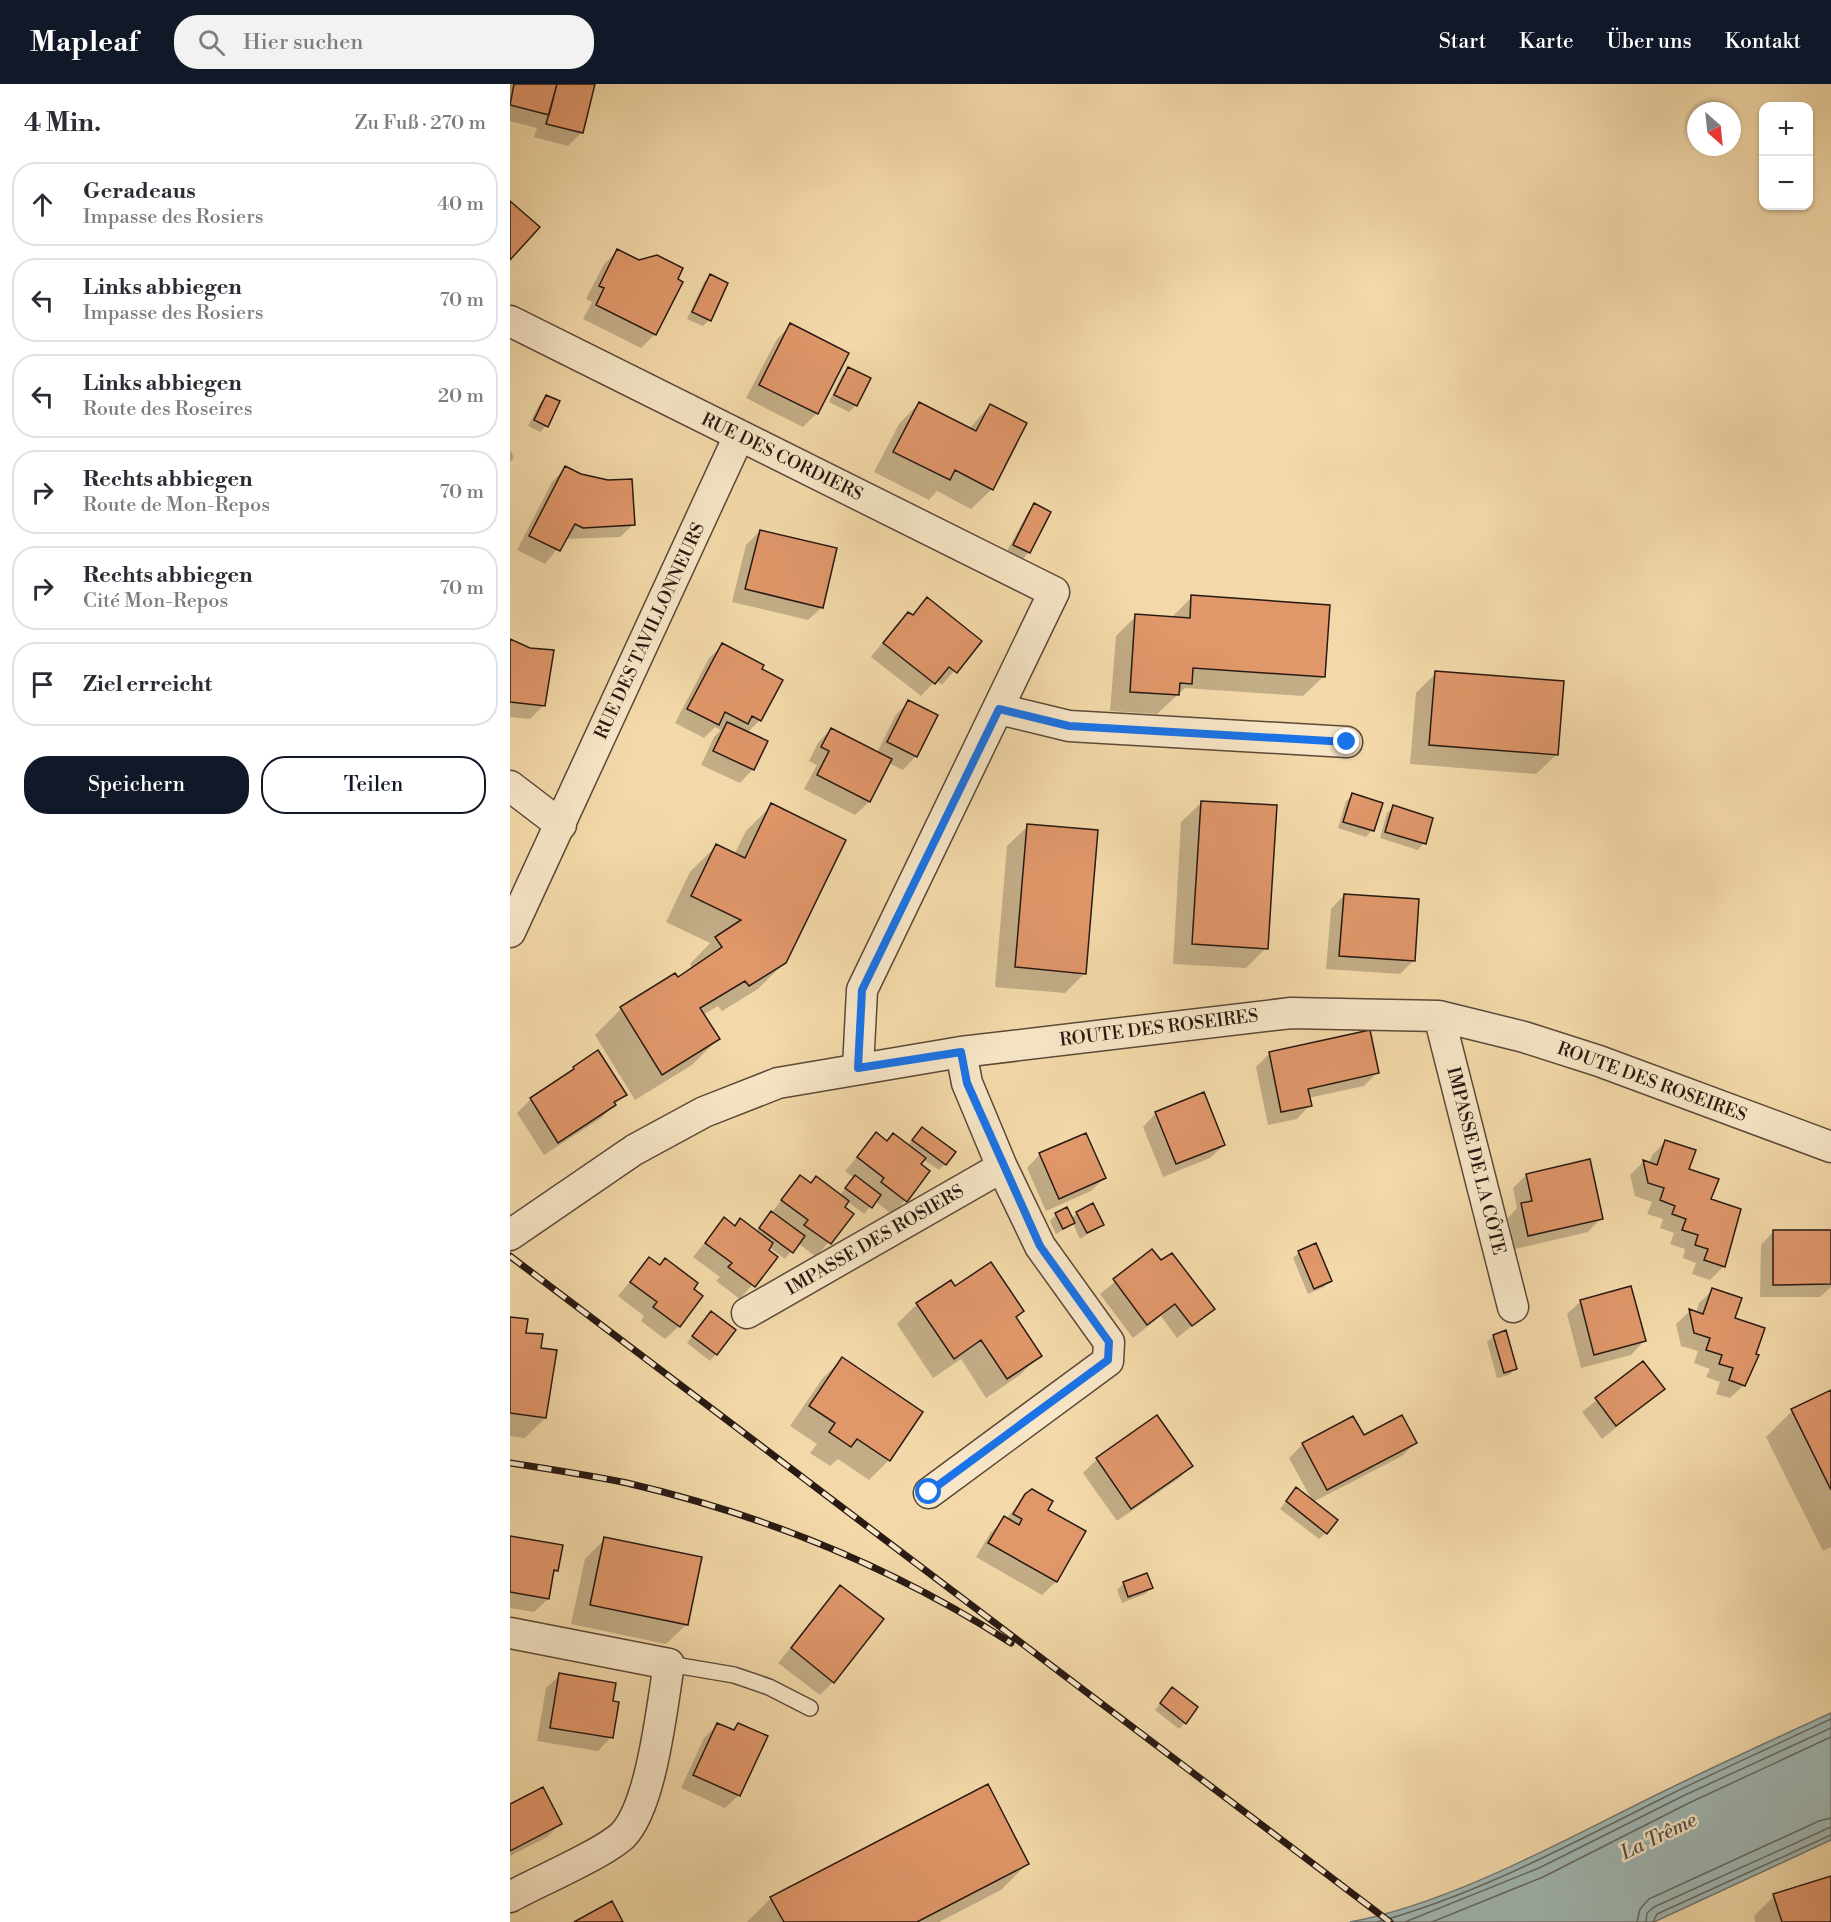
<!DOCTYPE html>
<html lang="de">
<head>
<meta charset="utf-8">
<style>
	:root { --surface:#fff; --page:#f2f2f3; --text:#2b2b33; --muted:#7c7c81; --line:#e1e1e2; --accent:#111827 }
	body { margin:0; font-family:"Libre Bodoni",serif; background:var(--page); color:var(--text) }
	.controls { position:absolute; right:18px; top:18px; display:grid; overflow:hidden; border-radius:12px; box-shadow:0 2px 4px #0004 }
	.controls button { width:54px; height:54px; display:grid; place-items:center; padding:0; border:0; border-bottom:2px solid var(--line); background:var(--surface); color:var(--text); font:30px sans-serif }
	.compass { position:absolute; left:1177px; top:18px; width:54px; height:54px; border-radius:50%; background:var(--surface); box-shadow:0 2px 4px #0004; rotate:153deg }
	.stop { position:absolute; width:18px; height:18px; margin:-14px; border:4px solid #1a73e8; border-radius:50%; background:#fff }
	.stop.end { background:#1a73e8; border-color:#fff; box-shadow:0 2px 6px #0008 }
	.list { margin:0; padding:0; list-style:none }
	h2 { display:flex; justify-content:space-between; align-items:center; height:78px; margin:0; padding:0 24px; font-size:26px }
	h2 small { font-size:20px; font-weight:400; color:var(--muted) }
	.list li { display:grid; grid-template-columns:39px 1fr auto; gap:18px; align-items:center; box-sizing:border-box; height:84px; margin:0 12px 12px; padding:0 12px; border:2px solid var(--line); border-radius:24px }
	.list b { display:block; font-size:22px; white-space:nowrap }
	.list p { margin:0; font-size:20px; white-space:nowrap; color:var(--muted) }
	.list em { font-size:20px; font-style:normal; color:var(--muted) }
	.actions { display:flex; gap:12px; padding:18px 24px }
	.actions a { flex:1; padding:14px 0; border:2px solid var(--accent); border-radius:24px; text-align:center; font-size:21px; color:var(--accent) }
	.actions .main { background:var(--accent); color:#fff }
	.icon { flex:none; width:33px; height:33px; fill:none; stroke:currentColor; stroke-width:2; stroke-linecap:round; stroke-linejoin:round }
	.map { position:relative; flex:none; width:1321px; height:1838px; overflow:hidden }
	header { display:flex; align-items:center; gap:36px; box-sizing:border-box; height:84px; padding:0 30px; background:var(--accent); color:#fff }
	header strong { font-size:28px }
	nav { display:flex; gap:33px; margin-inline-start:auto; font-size:21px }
	.search { width:420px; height:54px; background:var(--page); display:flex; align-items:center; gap:15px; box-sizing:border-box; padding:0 21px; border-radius:24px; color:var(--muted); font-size:22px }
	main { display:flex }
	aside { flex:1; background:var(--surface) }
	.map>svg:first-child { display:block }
</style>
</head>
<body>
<header>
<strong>Mapleaf</strong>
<div class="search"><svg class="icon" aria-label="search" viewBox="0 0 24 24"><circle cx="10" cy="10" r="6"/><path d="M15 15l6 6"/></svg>Hier suchen</div>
<nav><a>Start</a><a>Karte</a><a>Über uns</a><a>Kontakt</a></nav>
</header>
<main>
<aside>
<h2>4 Min.<small>Zu Fuß · 270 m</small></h2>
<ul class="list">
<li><svg class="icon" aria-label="ahead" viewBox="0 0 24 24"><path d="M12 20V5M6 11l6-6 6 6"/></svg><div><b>Geradeaus</b><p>Impasse des Rosiers</p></div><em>40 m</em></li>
<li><svg class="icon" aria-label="left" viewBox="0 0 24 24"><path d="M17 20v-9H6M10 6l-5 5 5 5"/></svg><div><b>Links abbiegen</b><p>Impasse des Rosiers</p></div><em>70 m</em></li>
<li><svg class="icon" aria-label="left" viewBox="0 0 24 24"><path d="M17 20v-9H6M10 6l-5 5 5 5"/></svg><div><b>Links abbiegen</b><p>Route des Roseires</p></div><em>20 m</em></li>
<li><svg class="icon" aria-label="right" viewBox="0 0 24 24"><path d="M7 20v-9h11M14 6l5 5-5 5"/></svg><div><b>Rechts abbiegen</b><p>Route de Mon-Repos</p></div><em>70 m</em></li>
<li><svg class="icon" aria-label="right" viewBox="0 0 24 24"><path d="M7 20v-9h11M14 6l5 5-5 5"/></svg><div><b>Rechts abbiegen</b><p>Cité Mon-Repos</p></div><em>70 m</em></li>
<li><svg class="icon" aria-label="arrive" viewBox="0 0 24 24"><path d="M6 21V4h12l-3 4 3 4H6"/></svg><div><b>Ziel erreicht</b></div></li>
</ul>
<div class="actions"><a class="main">Speichern</a><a>Teilen</a></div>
</aside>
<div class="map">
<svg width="1321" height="1838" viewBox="0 0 1321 1838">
	<rect width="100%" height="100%" fill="#f3d9a9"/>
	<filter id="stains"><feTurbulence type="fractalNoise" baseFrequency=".00333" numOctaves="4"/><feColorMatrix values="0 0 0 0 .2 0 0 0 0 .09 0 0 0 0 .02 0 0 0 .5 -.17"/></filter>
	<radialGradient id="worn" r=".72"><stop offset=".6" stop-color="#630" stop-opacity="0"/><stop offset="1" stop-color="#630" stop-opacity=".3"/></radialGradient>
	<path fill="#a0b7b3" stroke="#707873" stroke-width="1.5" d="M 1321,1629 L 1321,1756 L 1144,1838 L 840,1838 C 932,1821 1034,1767 1118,1725 C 1185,1691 1253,1660 1321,1629 Z"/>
	<path fill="#0003" d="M 0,0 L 84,0 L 72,48 L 58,62 L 24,53 L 27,44 L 0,37 Z
		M 108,167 L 145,250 L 131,264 L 73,235 L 82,218 L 76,215 L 94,180 Z
		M 200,192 L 199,236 L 193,242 L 177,235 L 194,198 Z
		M 281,241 L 337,270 L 306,330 L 293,343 L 236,314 L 267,255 Z
		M 339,285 L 346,321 L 339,328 L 319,318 L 332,291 Z
		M 36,312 L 36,342 L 30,348 L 18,342 L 30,319 Z
		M 409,319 L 459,345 L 480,321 L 482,405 L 461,425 L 427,407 L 419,416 L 364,388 L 389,340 Z
		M 0,365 L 4,374 L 0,378 Z
		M 55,384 L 124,440 L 110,453 L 55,455 L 35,480 L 7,466 L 42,398 Z
		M 524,421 L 519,468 L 513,475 L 497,467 L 518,428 Z
		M 250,447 L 312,523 L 298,536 L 222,518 L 236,461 Z
		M 682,513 L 814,592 L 793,612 L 675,604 L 647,630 L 600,627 L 606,552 L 626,532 L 662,533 Z
		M 417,515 L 470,557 L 432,601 L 426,596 L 411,612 L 361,573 L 385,543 L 398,530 L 401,532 Z
		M 0,555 L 34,621 L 20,635 L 0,633 Z
		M 213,561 L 250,586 L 250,636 L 237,649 L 243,685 L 230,699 L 191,681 L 204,653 L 211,646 L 205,643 L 194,654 L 165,639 L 199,574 Z
		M 926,589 L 1047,670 L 1026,690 L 900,680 L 906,609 Z
		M 398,618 L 406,672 L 393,686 L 379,679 L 359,718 L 345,731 L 294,705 L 307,681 L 299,677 L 308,659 L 321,645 L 367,669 L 385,632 Z
		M 843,711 L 862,746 L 856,753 L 828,744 L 836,717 Z
		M 692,718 L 756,864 L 736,884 L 663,880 L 671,738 Z
		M 262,721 L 275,878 L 248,905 L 212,927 L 208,922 L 193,931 L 208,955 L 182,981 L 125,1016 L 85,951 L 111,925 L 165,891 L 167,896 L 183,885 L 180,880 L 200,859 L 156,838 L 180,788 L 206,762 L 224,771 L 236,747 Z
		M 884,723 L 914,759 L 908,766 L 870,754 L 877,729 Z
		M 518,742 L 575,889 L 555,909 L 485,903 L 497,762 Z
		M 834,811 L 903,877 L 890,890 L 816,885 L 821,825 Z
		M 859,948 L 867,989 L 854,1002 L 798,1014 L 800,1021 L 787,1035 L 758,1041 L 746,983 L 759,970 Z
		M 64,984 L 115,1010 L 91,1034 L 34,1071 L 7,1029 L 21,1015 L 54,994 Z
		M 646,1029 L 714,1061 L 700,1074 L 653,1093 L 633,1043 Z
		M 412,1045 L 435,1080 L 429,1086 L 413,1075 L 409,1081 L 418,1088 L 383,1131 L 365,1117 L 354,1130 L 337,1117 L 333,1123 L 342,1130 L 306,1173 L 288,1159 L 275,1175 L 259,1163 L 257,1166 L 266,1173 L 230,1215 L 206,1197 L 210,1193 L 183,1173 L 214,1135 L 224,1143 L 230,1136 L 246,1148 L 290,1093 L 300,1100 L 306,1094 L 330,1111 L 344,1094 L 335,1087 L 367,1050 L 376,1058 L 397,1062 Z
		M 1156,1057 L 1200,1116 L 1229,1126 L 1213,1183 L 1200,1196 L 1182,1190 L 1186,1179 L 1173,1174 L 1175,1165 L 1160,1160 L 1164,1149 L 1150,1144 L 1153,1135 L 1137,1130 L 1142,1118 L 1125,1112 L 1120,1091 L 1133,1078 L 1139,1080 L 1142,1071 Z
		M 530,1070 L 594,1094 L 581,1107 L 536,1127 L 517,1084 Z
		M 1016,1091 L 1091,1134 L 1078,1148 L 1005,1165 L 998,1134 L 1007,1124 L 1003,1104 Z
		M 567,1129 L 592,1141 L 570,1155 L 563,1140 L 546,1150 L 540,1137 L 546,1131 L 561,1135 Z
		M 1264,1147 L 1321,1147 L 1321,1203 L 1310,1213 L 1250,1213 L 1251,1161 Z
		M 642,1167 L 703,1225 L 667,1254 L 651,1232 L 623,1254 L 590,1210 Z
		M 789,1168 L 820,1197 L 814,1203 L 798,1210 L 783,1174 Z
		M 139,1175 L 149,1182 L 155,1176 L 169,1242 L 155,1255 L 131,1237 L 134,1232 L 108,1212 Z
		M 445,1204 L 512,1227 L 505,1234 L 530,1271 L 510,1291 L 476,1314 L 451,1275 L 423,1294 L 387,1240 L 407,1220 Z
		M 1203,1206 L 1223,1235 L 1234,1301 L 1220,1314 L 1206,1310 L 1210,1298 L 1196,1293 L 1200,1285 L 1184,1279 L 1188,1267 L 1171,1262 L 1166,1240 L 1180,1227 L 1186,1229 L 1189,1219 Z
		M 1071,1217 L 1134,1257 L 1121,1271 L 1071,1284 L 1057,1230 Z
		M 0,1234 L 29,1265 L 35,1334 L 15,1354 L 0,1352 Z
		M 195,1235 L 206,1270 L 200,1277 L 177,1259 Z
		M 984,1252 L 1006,1284 L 999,1291 L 987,1294 L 977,1258 Z
		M 332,1275 L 379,1376 L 359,1396 L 328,1375 L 320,1382 L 300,1369 L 307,1360 L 280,1342 L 312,1295 Z
		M 1133,1279 L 1153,1305 L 1092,1355 L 1072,1328 Z
		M 1321,1308 L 1321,1463 L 1313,1467 L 1256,1353 L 1282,1327 Z
		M 647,1333 L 681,1382 L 668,1395 L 607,1437 L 573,1389 L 587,1375 Z
		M 853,1353 L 905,1359 L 892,1372 L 803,1418 L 816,1449 L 809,1455 L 770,1425 L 780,1412 L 803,1418 L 779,1374 L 793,1360 Z
		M 516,1411 L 536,1426 L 574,1448 L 546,1498 L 532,1511 L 466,1473 L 481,1448 L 496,1435 Z
		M 0,1453 L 47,1486 L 42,1491 L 38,1515 L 24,1528 L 0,1524 Z
		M 95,1455 L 177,1540 L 156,1560 L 61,1540 L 75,1475 Z
		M 614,1499 L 641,1504 L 635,1510 L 612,1519 L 607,1506 Z
		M 331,1503 L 323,1598 L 310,1611 L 268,1579 Z
		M 50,1591 L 101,1618 L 101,1653 L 88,1667 L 27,1657 L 36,1604 Z
		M 662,1605 L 675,1639 L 669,1645 L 645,1626 Z
		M 228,1640 L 229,1711 L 215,1724 L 171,1704 L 194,1654 L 207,1641 L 222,1647 Z
		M 0,1721 L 50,1740 L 37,1753 L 0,1772 Z
		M 517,1780 L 491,1806 L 429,1838 L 237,1838 L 261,1814 Z
		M 1321,1793 L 1321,1838 L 1245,1838 L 1244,1832 L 1264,1812 Z"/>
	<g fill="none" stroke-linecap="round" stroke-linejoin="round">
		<path stroke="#646862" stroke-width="1.5" d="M 867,1838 C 966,1811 1059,1761 1151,1715 C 1207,1687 1264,1662 1321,1635
			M 895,1838 L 1029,1784 L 1175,1711 L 1321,1644
			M 922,1838 L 1033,1793 L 1179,1719 L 1321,1653
			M 1127,1838 L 1130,1825 L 1139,1815 L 1309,1737 L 1321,1734
			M 1136,1838 L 1137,1829 L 1144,1823 L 1321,1743
			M 1143,1838 L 1147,1830 L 1321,1751"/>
	</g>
	<path fill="#e0976a" stroke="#281912" stroke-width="1.5" d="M 4,0 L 47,0 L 39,31 L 0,21 Z
		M 47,0 L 85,0 L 73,49 L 36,40 Z
		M 0,117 L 30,143 L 0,176 Z
		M 107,165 L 129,176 L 147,171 L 173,184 L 168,195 L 173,198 L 146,251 L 86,221 L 94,204 L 89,202 Z
		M 200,190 L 218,199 L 201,237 L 182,228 Z
		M 280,239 L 339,269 L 308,330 L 249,301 Z
		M 338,283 L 361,294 L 347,322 L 324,311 Z
		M 36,311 L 50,317 L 38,343 L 24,336 Z
		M 409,318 L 466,347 L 480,320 L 517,339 L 483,406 L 445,386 L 440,396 L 383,368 Z
		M 55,382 L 71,390 L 98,396 L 122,395 L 125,441 L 73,444 L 65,440 L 50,467 L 19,452 Z
		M 524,419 L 541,428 L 520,469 L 503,461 Z
		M 250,446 L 327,464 L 313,524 L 235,505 Z
		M 681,511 L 820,521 L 815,593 L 683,584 L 682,600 L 670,599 L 669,611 L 620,608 L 625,530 L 680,534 Z
		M 417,513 L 472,557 L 447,589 L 439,583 L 425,600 L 373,559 L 398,528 L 403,531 Z
		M 0,555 L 20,564 L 44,566 L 35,622 L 0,618 Z
		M 212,559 L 254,581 L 252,585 L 273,596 L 251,637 L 242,632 L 238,640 L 215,628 L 209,641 L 177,625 Z
		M 925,587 L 1054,597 L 1048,671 L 919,661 Z
		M 398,616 L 428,631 L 407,673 L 377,658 Z
		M 217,638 L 258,657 L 244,686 L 203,667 Z
		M 321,644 L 382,675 L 360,718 L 307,691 L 319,667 L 311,663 Z
		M 842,709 L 873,719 L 864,747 L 833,738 Z
		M 691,717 L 767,721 L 758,865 L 682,860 Z
		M 261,719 L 336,756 L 276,879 L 239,902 L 235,897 L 190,924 L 210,955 L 152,991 L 110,923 L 165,889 L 168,893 L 212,863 L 205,853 L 231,836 L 181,812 L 206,760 L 235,774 Z
		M 883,721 L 923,734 L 916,760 L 875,748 Z
		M 517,740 L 588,746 L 576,890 L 505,883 Z
		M 834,810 L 909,815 L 905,877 L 829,872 Z
		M 860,946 L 869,989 L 798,1005 L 802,1022 L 771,1028 L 759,968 Z
		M 88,966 L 117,1011 L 104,1018 L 106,1021 L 48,1059 L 20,1014 L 64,985 L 63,983 Z
		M 694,1008 L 715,1061 L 666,1080 L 645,1028 Z
		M 412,1043 L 446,1068 L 436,1081 L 402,1056 Z
		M 366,1048 L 377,1057 L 383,1049 L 416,1074 L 411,1080 L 420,1087 L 397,1118 L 371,1098 L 374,1094 L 347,1073 Z
		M 576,1049 L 596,1094 L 549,1115 L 529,1069 Z
		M 1155,1056 L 1186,1066 L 1179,1085 L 1209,1095 L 1201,1115 L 1231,1125 L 1215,1183 L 1194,1176 L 1198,1165 L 1185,1161 L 1188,1151 L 1172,1146 L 1176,1135 L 1162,1130 L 1165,1122 L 1150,1116 L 1154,1104 L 1138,1099 L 1133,1076 L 1147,1081 Z
		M 1080,1075 L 1093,1135 L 1018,1152 L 1011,1119 L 1022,1117 L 1016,1090 Z
		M 290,1091 L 301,1099 L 306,1092 L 339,1117 L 335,1123 L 344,1130 L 321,1160 L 294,1141 L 298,1136 L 271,1116 Z
		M 345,1091 L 371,1111 L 362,1124 L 335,1104 Z
		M 583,1119 L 594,1141 L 577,1149 L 566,1128 Z
		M 557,1123 L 565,1139 L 553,1145 L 545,1129 Z
		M 261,1127 L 295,1152 L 283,1169 L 249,1144 Z
		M 214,1133 L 225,1142 L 230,1134 L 263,1159 L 259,1166 L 268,1173 L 245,1203 L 218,1183 L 222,1179 L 195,1159 Z
		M 1263,1146 L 1321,1146 L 1321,1200 L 1263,1201 Z
		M 806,1159 L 822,1197 L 804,1205 L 788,1167 Z
		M 642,1165 L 651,1176 L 662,1169 L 705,1225 L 682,1242 L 665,1220 L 637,1241 L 603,1195 Z
		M 139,1173 L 150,1181 L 155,1174 L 188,1199 L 184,1205 L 193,1212 L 170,1243 L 143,1223 L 147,1218 L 120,1198 Z
		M 481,1178 L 514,1227 L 506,1233 L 532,1272 L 497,1295 L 471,1256 L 444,1275 L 406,1219 L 441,1196 L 445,1202 Z
		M 1121,1202 L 1136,1257 L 1084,1271 L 1070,1216 Z
		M 1202,1204 L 1232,1214 L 1225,1234 L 1255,1244 L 1246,1270 L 1249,1271 L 1235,1302 L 1219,1296 L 1223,1284 L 1209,1280 L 1212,1271 L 1196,1266 L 1200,1254 L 1184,1249 L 1179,1225 L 1193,1230 Z
		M 201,1227 L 226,1246 L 207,1271 L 182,1252 Z
		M 0,1233 L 18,1235 L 16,1249 L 33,1250 L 31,1264 L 47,1266 L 36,1334 L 0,1329 Z
		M 996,1246 L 1007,1285 L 994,1289 L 983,1251 Z
		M 332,1273 L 413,1328 L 380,1377 L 347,1355 L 341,1363 L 319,1348 L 325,1339 L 299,1322 Z
		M 1133,1277 L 1155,1305 L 1106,1342 L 1085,1314 Z
		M 1321,1306 L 1321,1406 L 1281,1325 Z
		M 647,1331 L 683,1382 L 621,1425 L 586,1374 Z
		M 892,1331 L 907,1359 L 817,1406 L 792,1359 L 843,1332 L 854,1351 Z
		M 786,1403 L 828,1436 L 817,1450 L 776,1417 Z
		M 522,1405 L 543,1417 L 538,1426 L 576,1447 L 547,1498 L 478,1459 L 494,1432 L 509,1441 L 512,1435 L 503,1430 L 515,1410 Z
		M 0,1452 L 53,1461 L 48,1487 L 44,1486 L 39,1515 L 0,1508 Z
		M 94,1453 L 192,1473 L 178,1541 L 80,1521 Z
		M 637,1489 L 643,1504 L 618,1513 L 613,1498 Z
		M 330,1501 L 374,1535 L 324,1599 L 281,1564 Z
		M 49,1589 L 106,1599 L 103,1617 L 109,1618 L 103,1654 L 40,1644 Z
		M 662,1603 L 688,1623 L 676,1640 L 650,1619 Z
		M 207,1639 L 224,1646 L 228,1639 L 258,1652 L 230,1712 L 183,1691 Z
		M 478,1700 L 519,1780 L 407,1838 L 274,1838 L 260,1813 Z
		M 33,1703 L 52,1740 L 0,1767 L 0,1720 Z
		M 1321,1792 L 1321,1838 L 1272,1838 L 1263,1810 Z
		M 102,1817 L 113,1838 L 64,1838 Z"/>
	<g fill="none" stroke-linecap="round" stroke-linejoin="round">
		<defs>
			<path id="lane" d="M 159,1580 L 224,1591 L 259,1603 L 300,1624"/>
			<path id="street" d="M 0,237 L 544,508 L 352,906 L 348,984
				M 489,625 L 559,642 L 837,658
				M 0,702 L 51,741
				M 0,848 L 229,352
				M 929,932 L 1003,1223
				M 0,1151 L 124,1066 L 194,1028 L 268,999 L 451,968 L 781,929 L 929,932 L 1014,953 L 1089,977 L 1321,1063
				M 237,1229 L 492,1083
				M 419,1409 L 598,1277 L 599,1258 L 530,1162 L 492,1083 L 457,999 L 451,968
				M 0,1549 L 159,1580 C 152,1622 142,1721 113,1751 C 93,1770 27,1798 0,1813"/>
		</defs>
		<use href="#lane" stroke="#5b4938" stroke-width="18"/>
		<use href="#street" stroke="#5b4938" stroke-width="33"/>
		<use href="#lane" stroke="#f7e6c7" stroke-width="15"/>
		<use href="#street" stroke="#f7e6c7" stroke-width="30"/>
		<defs>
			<path id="rail" d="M 0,1172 L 880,1838
				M 0,1379 C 39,1385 78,1391 117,1399 C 254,1431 383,1483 501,1559"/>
		</defs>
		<use href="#rail" stroke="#281912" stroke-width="7"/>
		<use href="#rail" stroke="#f7e6c7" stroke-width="4.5" stroke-dasharray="14" stroke-linecap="butt"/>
	</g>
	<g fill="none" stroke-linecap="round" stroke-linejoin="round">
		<path stroke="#1a73e8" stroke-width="8" d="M 419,1408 L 598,1276 L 599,1258 L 530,1162 L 457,999 L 451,968 L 348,984 L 352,906 L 489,625 L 559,642 L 837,658"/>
	</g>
	<g text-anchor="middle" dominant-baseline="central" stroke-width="5" stroke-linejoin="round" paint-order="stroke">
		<g font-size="18" fill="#281912" stroke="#f7e6c7">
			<text transform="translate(272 373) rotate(26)">RUE DES CORDIERS</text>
			<text transform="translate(140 547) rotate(-65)">RUE DES TAVILLONNEURS</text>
			<text transform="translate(649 944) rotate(-7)">ROUTE DES ROSEIRES</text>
			<text transform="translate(1142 998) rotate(20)">ROUTE DES ROSEIRES</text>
			<text transform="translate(966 1077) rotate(76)">IMPASSE DE LA CÔTE</text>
			<text transform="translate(365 1156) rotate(-30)">IMPASSE DES ROSIERS</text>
		</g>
		<g font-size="20" font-style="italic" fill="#52504a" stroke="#f7e6c7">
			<text transform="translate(1149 1753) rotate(-26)">La Trême</text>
		</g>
	</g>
	<rect width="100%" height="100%" filter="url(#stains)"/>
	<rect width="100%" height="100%" fill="url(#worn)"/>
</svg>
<div class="controls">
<button>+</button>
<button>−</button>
</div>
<svg class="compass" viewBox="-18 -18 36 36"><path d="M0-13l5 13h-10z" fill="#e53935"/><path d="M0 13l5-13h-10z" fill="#7c7c81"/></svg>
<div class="stop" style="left:419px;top:1408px"></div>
<div class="stop end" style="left:837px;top:658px"></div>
</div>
</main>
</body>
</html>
